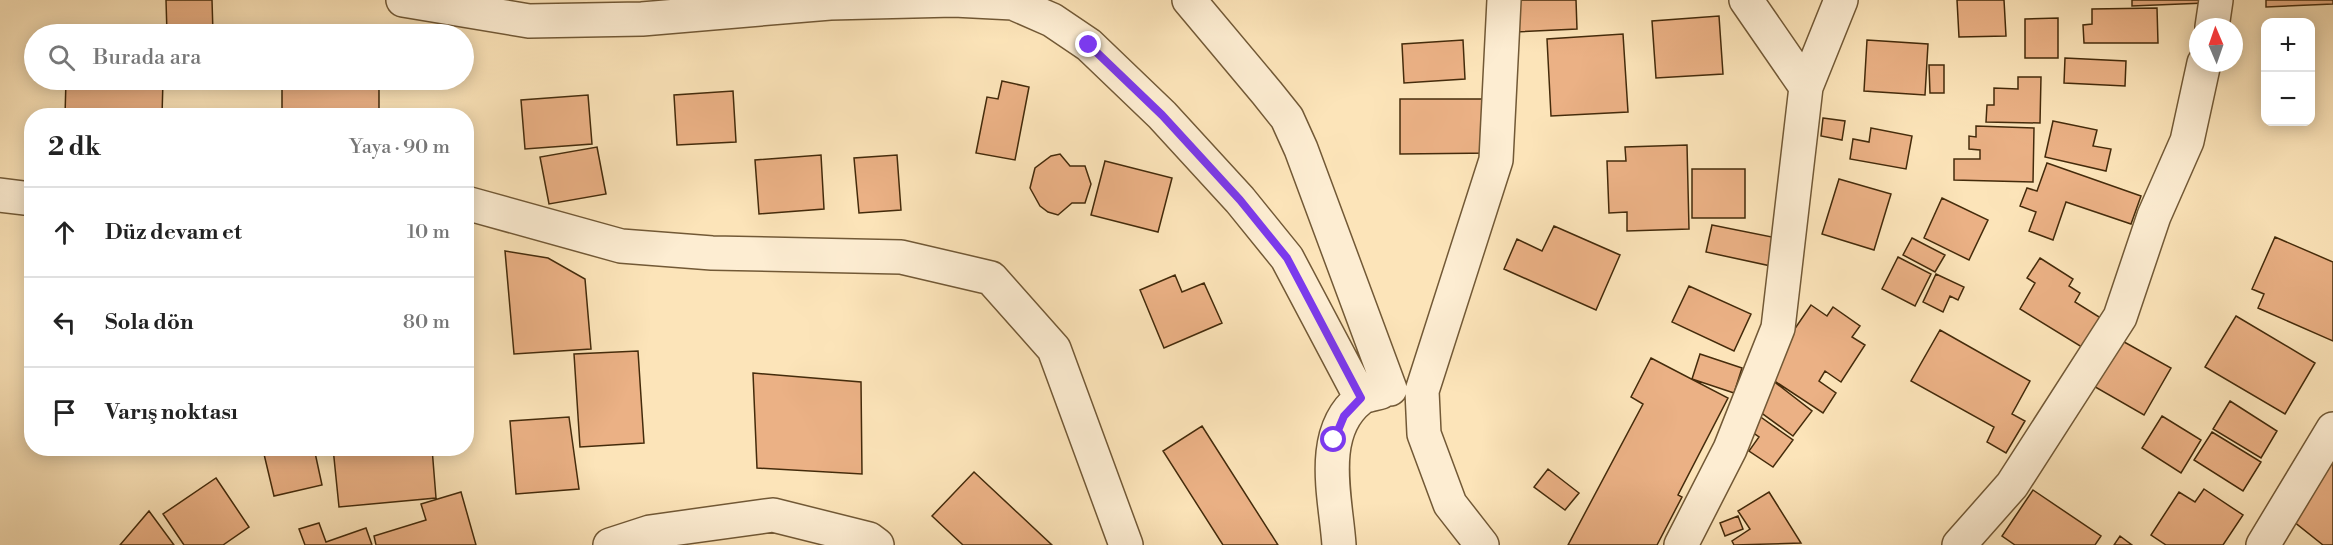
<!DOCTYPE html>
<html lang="tr">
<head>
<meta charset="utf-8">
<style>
	:root { --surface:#fff; --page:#f2f2f2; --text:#222; --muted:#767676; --line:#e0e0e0 }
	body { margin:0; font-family:"Libre Bodoni",serif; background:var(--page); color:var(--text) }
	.controls { position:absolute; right:18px; top:18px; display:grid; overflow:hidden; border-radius:12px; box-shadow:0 3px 15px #0003 }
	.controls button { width:54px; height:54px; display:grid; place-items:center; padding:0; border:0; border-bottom:2px solid var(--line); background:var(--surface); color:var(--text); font:30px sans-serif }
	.compass { position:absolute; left:2189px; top:18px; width:54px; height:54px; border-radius:50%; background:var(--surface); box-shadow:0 3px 15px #0003; rotate:358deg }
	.stop { position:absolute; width:18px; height:18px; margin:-14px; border:4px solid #7c3aed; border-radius:50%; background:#fff }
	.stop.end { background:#7c3aed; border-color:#fff; box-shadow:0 2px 6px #0008 }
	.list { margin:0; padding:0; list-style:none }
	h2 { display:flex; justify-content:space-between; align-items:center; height:78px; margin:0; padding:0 24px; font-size:26px }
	h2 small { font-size:20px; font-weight:400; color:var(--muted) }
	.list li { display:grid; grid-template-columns:39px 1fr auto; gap:18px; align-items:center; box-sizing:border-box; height:90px; padding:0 24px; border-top:2px solid var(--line) }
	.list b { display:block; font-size:22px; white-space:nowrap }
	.list em { font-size:20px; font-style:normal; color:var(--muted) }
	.icon { flex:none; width:33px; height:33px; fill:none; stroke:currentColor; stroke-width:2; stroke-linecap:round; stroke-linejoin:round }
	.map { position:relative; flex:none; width:2333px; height:545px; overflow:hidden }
	.search { position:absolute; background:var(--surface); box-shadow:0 3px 15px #0003; left:24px; top:24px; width:450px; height:66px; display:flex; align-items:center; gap:15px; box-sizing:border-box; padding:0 21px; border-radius:33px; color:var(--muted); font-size:22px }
	.panel { position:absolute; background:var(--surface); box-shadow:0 3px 15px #0003; left:24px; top:108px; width:450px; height:348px; border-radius:24px }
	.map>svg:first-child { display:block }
</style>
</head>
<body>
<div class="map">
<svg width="2333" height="545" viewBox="0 0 2333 545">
	<rect width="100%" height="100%" fill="#fce4b9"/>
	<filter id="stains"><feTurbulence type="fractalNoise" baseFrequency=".00333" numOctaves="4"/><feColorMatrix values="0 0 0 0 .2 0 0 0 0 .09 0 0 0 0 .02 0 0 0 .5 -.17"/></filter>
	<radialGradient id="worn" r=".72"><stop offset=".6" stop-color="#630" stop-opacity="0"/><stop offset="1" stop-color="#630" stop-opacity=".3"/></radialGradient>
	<path fill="#ebb185" stroke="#442b0b" stroke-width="1.5" d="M 166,0 L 212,0 L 213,34 L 167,34 Z
		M 1512,0 L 1576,0 L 1577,29 L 1514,32 Z
		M 1957,0 L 2004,0 L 2006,36 L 1959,37 Z
		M 2132,0 L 2205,0 L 2205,3 L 2132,6 Z
		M 2266,0 L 2333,0 L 2333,4 L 2266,7 Z
		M 2157,8 L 2158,43 L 2084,43 L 2083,25 L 2092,24 L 2092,9 Z
		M 1719,16 L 1723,74 L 1656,78 L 1652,21 Z
		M 2058,18 L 2058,58 L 2025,58 L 2025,19 Z
		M 1623,34 L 1628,112 L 1551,116 L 1547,39 Z
		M 1463,40 L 1465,79 L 1404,83 L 1402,44 Z
		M 1867,40 L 1928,44 L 1925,95 L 1864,91 Z
		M 2065,58 L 2126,61 L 2125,86 L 2064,83 Z
		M 1929,65 L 1944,65 L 1944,93 L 1930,93 Z
		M 2018,77 L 2041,77 L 2040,123 L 1986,122 L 1987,105 L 1994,105 L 1994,88 L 2018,89 Z
		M 66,80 L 163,80 L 162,116 L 65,116 Z
		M 282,80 L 379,80 L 379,116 L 282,116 Z
		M 1002,81 L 1029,87 L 1015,160 L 976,153 L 987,97 L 998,99 Z
		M 733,91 L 736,142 L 677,145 L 674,95 Z
		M 588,95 L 592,144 L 525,149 L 521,100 Z
		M 1400,99 L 1495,99 L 1494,153 L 1400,154 Z
		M 261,110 L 261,116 L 233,116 L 233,112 Z
		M 1823,118 L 1845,121 L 1842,140 L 1821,136 Z
		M 2053,121 L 2097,130 L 2093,146 L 2111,149 L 2106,171 L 2045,157 Z
		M 1976,126 L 2034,128 L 2033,182 L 1954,180 L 1954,159 L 1980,159 L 1980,150 L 1969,149 L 1969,136 L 1976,137 Z
		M 1871,128 L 1912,136 L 1906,169 L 1850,159 L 1853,139 L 1869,142 Z
		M 1687,145 L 1689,229 L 1627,231 L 1627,212 L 1609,213 L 1607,161 L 1626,161 L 1625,147 Z
		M 597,147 L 606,194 L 549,204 L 540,157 Z
		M 1060,154 L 1070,166 L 1085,166 L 1091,184 L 1085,203 L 1072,203 L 1058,215 L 1048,212 L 1040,206 L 1030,188 L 1035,168 L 1051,156 Z
		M 821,155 L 824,209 L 759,214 L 755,160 Z
		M 897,155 L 901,210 L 859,213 L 854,158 Z
		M 1105,161 L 1172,178 L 1158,232 L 1091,215 Z
		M 2047,163 L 2141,196 L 2131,224 L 2066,202 L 2053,240 L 2029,231 L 2036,212 L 2020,206 L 2027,188 L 2037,191 Z
		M 1692,169 L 1745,169 L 1745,218 L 1692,218 Z
		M 1839,179 L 1891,194 L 1874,250 L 1822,234 Z
		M 1942,198 L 1988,220 L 1969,260 L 1924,238 Z
		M 1712,225 L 1777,238 L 1771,266 L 1706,252 Z
		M 1554,226 L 1620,255 L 1596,310 L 1504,269 L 1517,239 L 1542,251 Z
		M 2275,237 L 2333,262 L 2333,341 L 2258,308 L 2264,294 L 2252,289 Z
		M 1912,238 L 1945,255 L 1935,272 L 1903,255 Z
		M 505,251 L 548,258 L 585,279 L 591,349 L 514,354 Z
		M 1898,257 L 1931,274 L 1915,306 L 1882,289 Z
		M 2040,258 L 2073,279 L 2069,286 L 2080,293 L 2075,302 L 2104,320 L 2085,349 L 2020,309 L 2035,283 L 2027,278 Z
		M 1936,274 L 1964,287 L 1958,300 L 1950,296 L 1943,312 L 1923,302 Z
		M 1175,275 L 1182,292 L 1204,283 L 1222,323 L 1164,348 L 1140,290 Z
		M 1689,286 L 1751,314 L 1734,351 L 1672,322 Z
		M 1811,305 L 1827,316 L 1833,307 L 1860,326 L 1852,337 L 1865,345 L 1841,382 L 1825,371 L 1819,381 L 1836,393 L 1823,413 L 1764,374 Z
		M 2236,316 L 2315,363 L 2285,414 L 2205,367 Z
		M 1940,330 L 2030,381 L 2012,414 L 2025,421 L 2006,453 L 1987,442 L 1994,427 L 1911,381 Z
		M 2117,338 L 2171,368 L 2144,415 L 2090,384 Z
		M 638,351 L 644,443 L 580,447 L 574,354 Z
		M 1700,354 L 1742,368 L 1734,393 L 1692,379 Z
		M 1651,358 L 1728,398 L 1678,495 L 1682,497 L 1657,545 L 1568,545 L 1643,404 L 1631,397 Z
		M 753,373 L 861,382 L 862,474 L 757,468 Z
		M 1772,380 L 1812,411 L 1793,436 L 1752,406 Z
		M 2230,401 L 2277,431 L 2261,458 L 2213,429 Z
		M 1755,413 L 1793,440 L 1773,467 L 1749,451 L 1759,437 L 1745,427 Z
		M 2162,416 L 2201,440 L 2181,473 L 2142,448 Z
		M 569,417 L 579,489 L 516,494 L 510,421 Z
		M 1202,426 L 1278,545 L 1223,545 L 1163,451 Z
		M 2212,432 L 2261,462 L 2243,491 L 2194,460 Z
		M 314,448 L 322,485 L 274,496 L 263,450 Z
		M 333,448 L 432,448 L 436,498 L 339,507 Z
		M 2333,449 L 2333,545 L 2323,545 L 2288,517 Z
		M 1548,469 L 1579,493 L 1565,510 L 1534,487 Z
		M 974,472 L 1052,545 L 963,545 L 932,516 Z
		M 216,478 L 249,527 L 223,545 L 184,545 L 163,514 Z
		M 2204,489 L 2243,515 L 2223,545 L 2166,545 L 2151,535 L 2179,492 L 2195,502 Z
		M 2033,490 L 2101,536 L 2095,545 L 2015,545 L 2002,536 Z
		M 461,492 L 476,545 L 376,545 L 374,536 L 426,520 L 421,504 Z
		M 1769,492 L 1801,543 L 1734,545 L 1732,541 L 1750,529 L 1738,511 Z
		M 149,511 L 174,545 L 120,545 Z
		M 1738,516 L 1743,529 L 1725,536 L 1720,523 Z
		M 319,523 L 326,542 L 366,528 L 372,545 L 305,545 L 299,529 Z
		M 2120,536 L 2132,545 L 2114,545 Z"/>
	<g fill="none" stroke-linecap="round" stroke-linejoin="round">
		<defs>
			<path id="minor" d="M 403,0 L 529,21 L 642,19 L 830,3 L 954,0 L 1013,3 L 1052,20 L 1089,45 L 1162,115 L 1240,200 L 1287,258 L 1361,398
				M 1189,0 L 1267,93 L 1287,118 L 1301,149 L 1390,389
				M 1746,0 L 1806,87
				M 2212,27 L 2216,0
				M 0,195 L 32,199
				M 466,203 L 621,246 L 712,253 L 901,257 L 991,278 L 1054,349 L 1126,545
				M 610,545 L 650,532 L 773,515 L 869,539 L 877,545
				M 1339,545 C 1336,499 1317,433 1360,399 C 1365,395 1375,394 1381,392
				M 1482,545 L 1450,504 L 1424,434 L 1422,391 L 1496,160 L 1504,0
				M 1681,545 L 1730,449 L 1778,328 L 1806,87 L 1841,0
				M 1959,545 L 2012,485 L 2120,317 L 2154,216 L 2187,141 L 2204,63
				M 2263,545 L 2333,429"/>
		</defs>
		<use href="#minor" stroke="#725936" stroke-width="36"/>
		<use href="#minor" stroke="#fdedd2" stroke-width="33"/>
	</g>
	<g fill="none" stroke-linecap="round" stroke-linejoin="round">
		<path stroke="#7c3aed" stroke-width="8" d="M 1089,45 L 1162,115 L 1240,200 L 1287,258 L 1361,398 L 1344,416 L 1334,440"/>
	</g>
	<rect width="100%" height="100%" filter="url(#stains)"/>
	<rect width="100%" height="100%" fill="url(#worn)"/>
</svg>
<div class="controls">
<button>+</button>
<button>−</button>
</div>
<svg class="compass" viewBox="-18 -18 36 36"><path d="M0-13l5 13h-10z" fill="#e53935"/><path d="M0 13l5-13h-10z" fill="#767676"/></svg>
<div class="stop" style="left:1334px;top:440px"></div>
<div class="stop end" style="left:1089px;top:45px"></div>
<div class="search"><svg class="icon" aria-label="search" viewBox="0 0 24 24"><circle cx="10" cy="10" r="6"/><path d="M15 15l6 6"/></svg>Burada ara</div>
<section class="panel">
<h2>2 dk<small>Yaya · 90 m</small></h2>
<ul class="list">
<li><svg class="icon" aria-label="ahead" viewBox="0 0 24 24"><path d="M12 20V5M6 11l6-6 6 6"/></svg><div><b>Düz devam et</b></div><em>10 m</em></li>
<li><svg class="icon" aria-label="left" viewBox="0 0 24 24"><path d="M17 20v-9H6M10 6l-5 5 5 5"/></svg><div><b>Sola dön</b></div><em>80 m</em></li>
<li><svg class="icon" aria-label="arrive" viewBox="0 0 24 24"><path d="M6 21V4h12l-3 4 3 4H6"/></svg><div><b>Varış noktası</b></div></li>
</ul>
</section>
</div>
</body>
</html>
